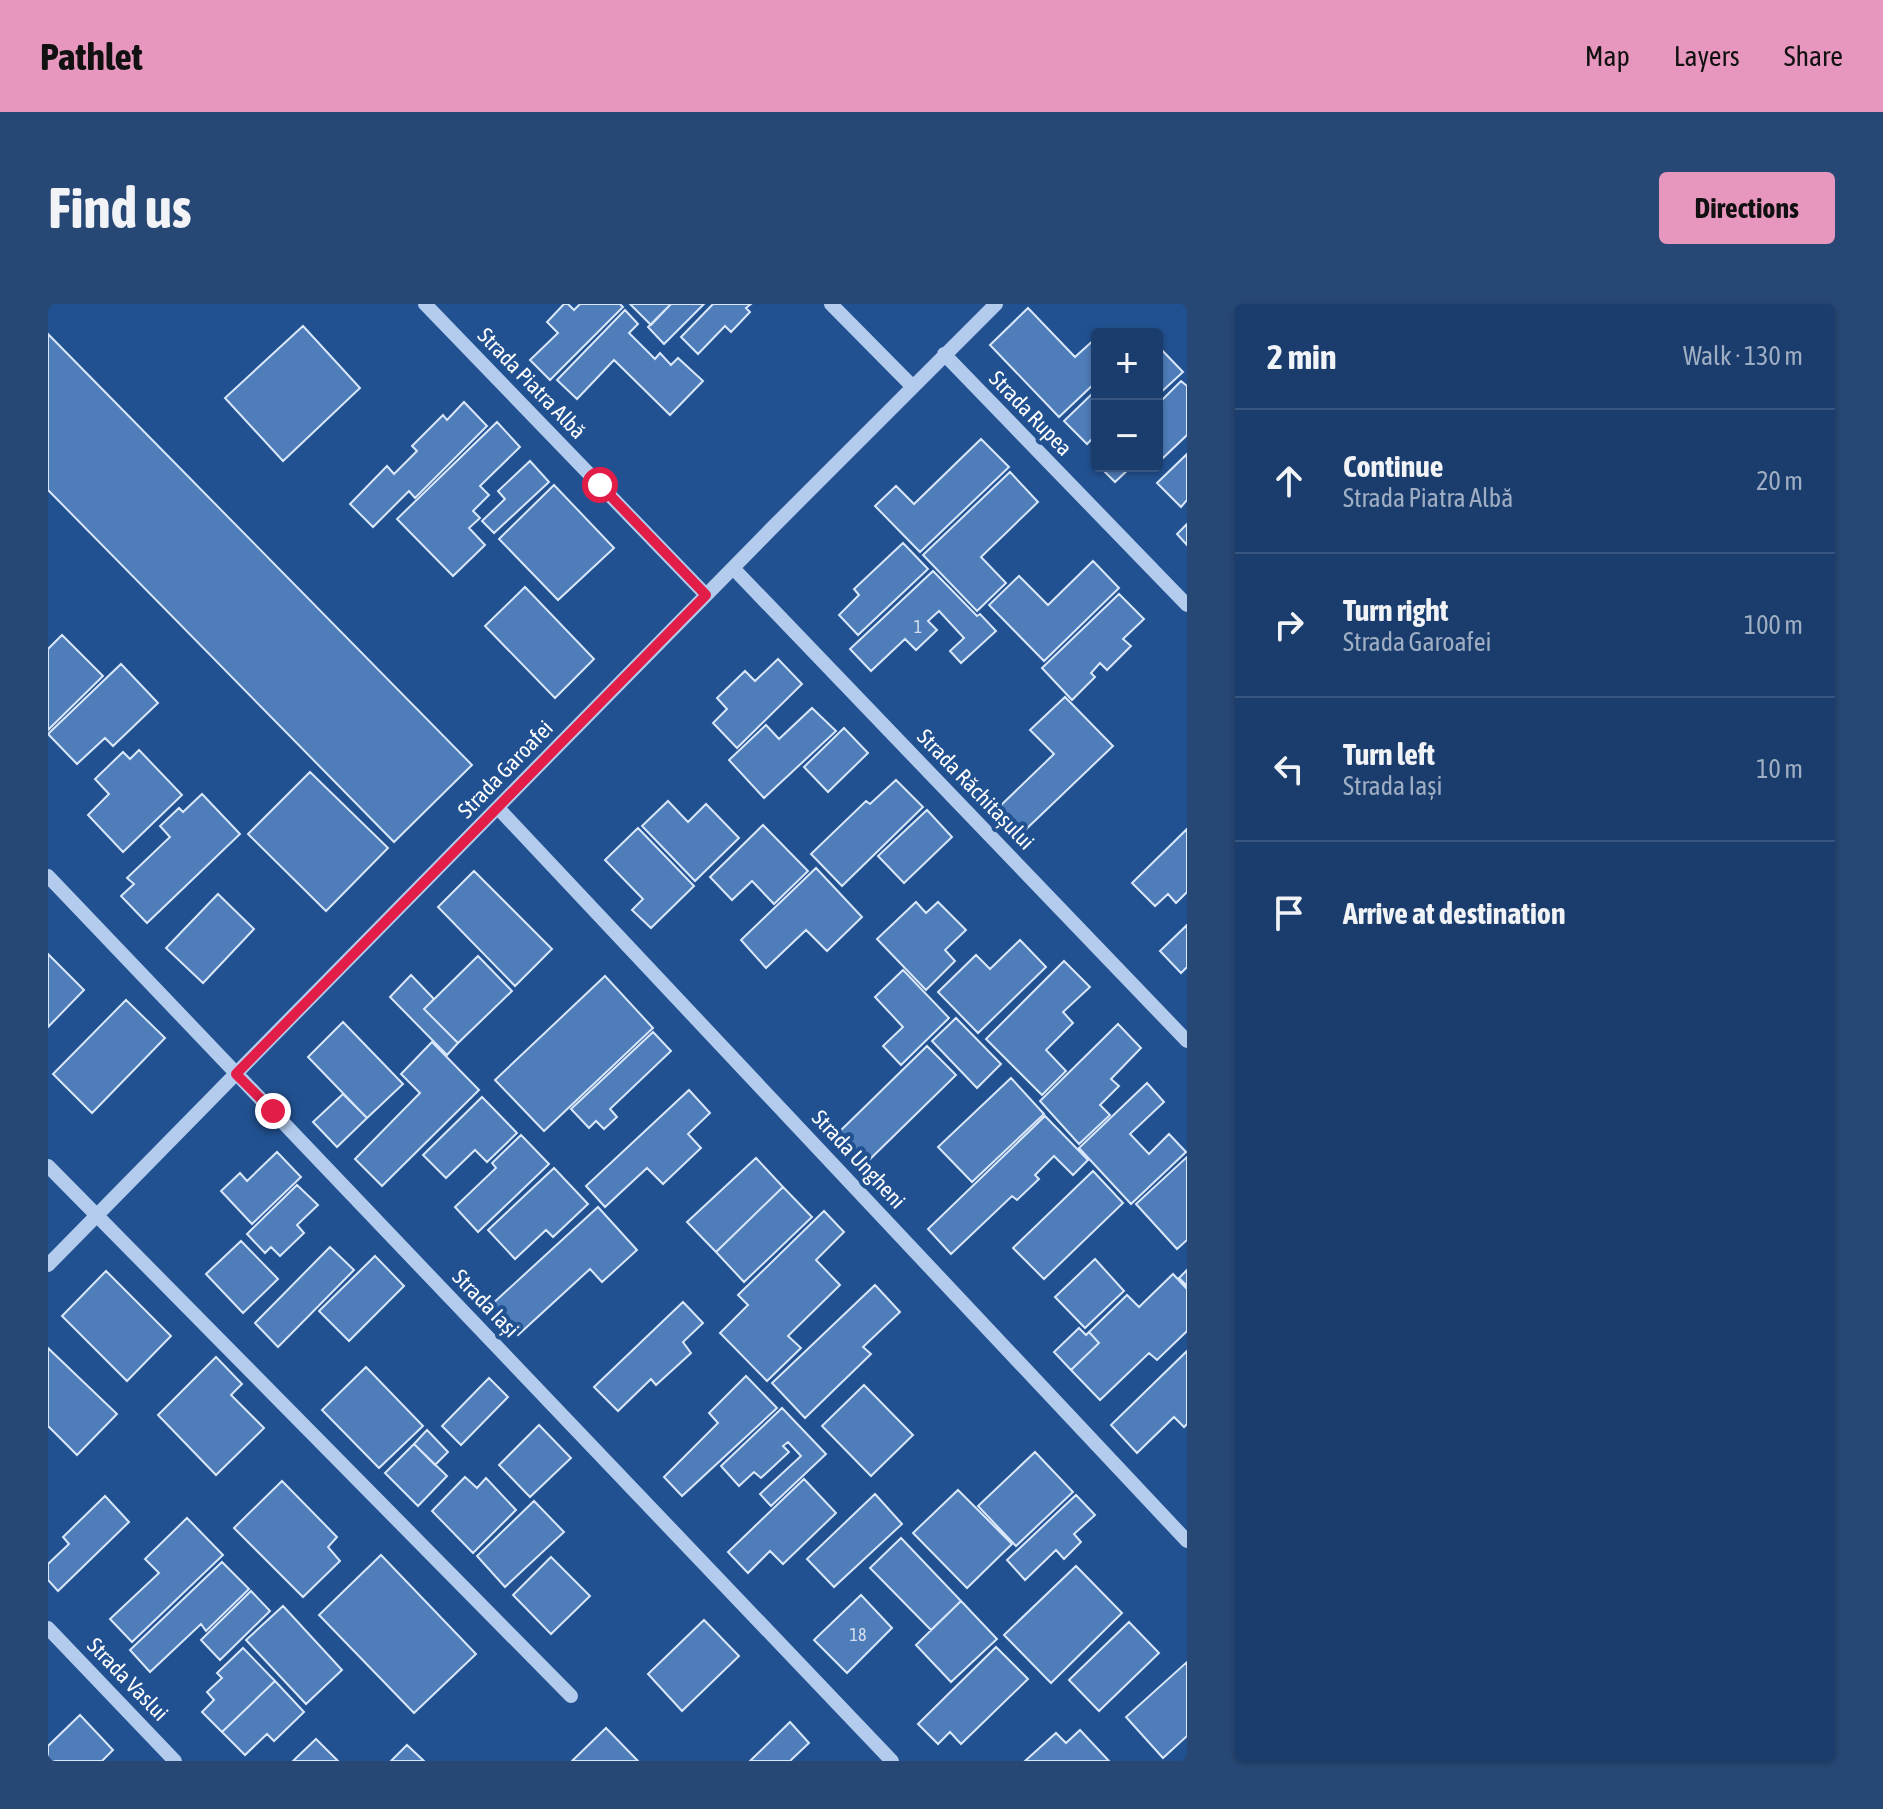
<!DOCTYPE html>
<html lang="en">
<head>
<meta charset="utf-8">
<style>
	:root { --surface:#1a3d6d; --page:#274875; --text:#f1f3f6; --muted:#9faec2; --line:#385680; --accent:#e797bd }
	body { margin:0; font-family:"Asap Condensed",sans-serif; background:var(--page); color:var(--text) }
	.controls { position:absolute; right:24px; top:24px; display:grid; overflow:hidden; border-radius:8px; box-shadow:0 2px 6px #0004 }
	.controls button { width:72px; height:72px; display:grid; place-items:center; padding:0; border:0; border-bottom:2px solid var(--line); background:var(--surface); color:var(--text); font:40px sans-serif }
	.stop { position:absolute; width:24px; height:24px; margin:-18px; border:6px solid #e11d48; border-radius:50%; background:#fff }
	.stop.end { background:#e11d48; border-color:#fff; box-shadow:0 2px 8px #0008 }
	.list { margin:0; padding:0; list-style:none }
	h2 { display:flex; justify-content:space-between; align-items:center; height:104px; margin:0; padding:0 32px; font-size:34px }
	h2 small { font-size:26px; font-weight:400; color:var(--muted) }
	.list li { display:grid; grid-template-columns:52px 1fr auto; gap:24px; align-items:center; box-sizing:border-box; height:144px; padding:0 32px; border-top:2px solid var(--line) }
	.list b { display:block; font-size:30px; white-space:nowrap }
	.list p { margin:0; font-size:26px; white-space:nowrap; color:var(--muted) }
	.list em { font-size:26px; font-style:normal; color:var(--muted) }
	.icon { flex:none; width:44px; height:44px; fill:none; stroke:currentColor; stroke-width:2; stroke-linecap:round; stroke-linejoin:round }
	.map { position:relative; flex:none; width:1139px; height:1457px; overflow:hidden; border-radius:8px }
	header { display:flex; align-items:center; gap:48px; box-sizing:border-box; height:112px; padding:0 40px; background:var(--accent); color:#111 }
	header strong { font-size:38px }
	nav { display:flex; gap:44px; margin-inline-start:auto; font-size:28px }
	.intro { display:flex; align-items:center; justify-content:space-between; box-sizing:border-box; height:192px; padding:0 48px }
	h1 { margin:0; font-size:56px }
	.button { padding:20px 36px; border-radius:8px; background:var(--accent); color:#111; font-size:28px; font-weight:700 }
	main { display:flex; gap:48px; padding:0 48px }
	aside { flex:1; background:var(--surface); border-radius:8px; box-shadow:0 2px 6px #0004 }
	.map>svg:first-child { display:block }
</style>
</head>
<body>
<header>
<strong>Pathlet</strong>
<nav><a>Map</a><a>Layers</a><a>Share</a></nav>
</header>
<div class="intro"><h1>Find us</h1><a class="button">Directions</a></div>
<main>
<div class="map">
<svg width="1139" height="1457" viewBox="0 0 1139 1457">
	<rect width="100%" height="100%" fill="#225191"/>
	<path fill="#4f7db9" stroke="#d8e7f9" stroke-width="2" d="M 516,0 L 520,0 L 526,6 L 532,0 L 572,0 L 575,3 L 502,76 L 482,56 L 510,29 L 499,18 Z
		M 582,0 L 623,0 L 603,21 Z
		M 623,0 L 656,0 L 616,40 L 600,23 Z
		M 665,0 L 703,0 L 698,4 L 702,8 L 683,28 L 677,22 L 650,50 L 633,33 Z
		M 980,4 L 1027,53 L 1049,33 L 1049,77 L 1011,113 L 942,41 Z
		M 577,6 L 590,20 L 581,29 L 607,55 L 612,49 L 623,61 L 630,54 L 655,77 L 622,111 L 566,56 L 529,95 L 509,76 Z
		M 255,22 L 312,84 L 235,157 L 177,94 Z
		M 0,30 L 424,461 L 346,538 L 0,186 Z
		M 1109,41 L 1135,68 L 1109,92 Z
		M 1133,77 L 1139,82 L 1139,131 L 1115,154 L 1109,147 L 1109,101 Z
		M 1049,85 L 1049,130 L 1039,140 L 1016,117 Z
		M 416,98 L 439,122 L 367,194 L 361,187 L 325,223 L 302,200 L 339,162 L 346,170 L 369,147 L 364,142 L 395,111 L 399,116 Z
		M 449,118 L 472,143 L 432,182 L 441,191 L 425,207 L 432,214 L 421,224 L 437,241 L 405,272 L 349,215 Z
		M 933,135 L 961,163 L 872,248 L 827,202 L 848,182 L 866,200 Z
		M 1139,150 L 1139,196 L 1133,203 L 1109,179 Z
		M 482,157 L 501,178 L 446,229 L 434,217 L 457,195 L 450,187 Z
		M 1051,162 L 1084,162 L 1067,178 Z
		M 962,168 L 990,198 L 933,253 L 958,279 L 929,307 L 875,251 Z
		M 506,181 L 566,244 L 510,296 L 451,235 Z
		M 1139,220 L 1139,241 L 1129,230 Z
		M 855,239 L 880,265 L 810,331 L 791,311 L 811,291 L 806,285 Z
		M 1045,257 L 1071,284 L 996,357 L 941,301 L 971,272 L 1000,301 Z
		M 885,267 L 929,312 L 932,310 L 948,327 L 913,359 L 902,347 L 916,334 L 891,307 L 880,317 L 889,326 L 868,346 L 857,335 L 823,367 L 802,345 Z
		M 477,283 L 546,355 L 507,394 L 437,322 Z
		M 1071,290 L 1096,315 L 1075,335 L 1083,342 L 1059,366 L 1052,359 L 1043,369 L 1047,373 L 1024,396 L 994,364 Z
		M 14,331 L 55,372 L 0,426 L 0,345 Z
		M 730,355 L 754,380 L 689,444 L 665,419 L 679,405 L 669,394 L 697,367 L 707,377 Z
		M 73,360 L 110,399 L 65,442 L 57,434 L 29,460 L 0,430 Z
		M 1017,393 L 1065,442 L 973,530 L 949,505 L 1006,450 L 982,426 Z
		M 764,404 L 788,427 L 716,494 L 681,456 L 718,421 L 731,435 Z
		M 796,424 L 820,449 L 780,488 L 756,463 Z
		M 91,446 L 134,491 L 75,548 L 40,511 L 61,490 L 47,475 L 75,448 L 82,455 Z
		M 262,468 L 340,544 L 278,607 L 200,530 Z
		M 848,476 L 875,503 L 794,582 L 763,550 L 818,497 L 822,500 Z
		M 154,490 L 192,530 L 99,619 L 73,592 L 86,580 L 79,574 L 122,533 L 112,522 L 131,504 L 135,508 Z
		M 620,497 L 640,518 L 658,500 L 691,534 L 647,577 L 594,522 Z
		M 879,506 L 904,533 L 856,579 L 830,552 Z
		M 715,521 L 760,567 L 726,600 L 704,577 L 684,596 L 662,573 Z
		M 590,524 L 646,582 L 603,624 L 584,606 L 595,595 L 557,556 Z
		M 1139,525 L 1139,588 L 1128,599 L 1120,590 L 1107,602 L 1084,579 Z
		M 768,564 L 814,613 L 779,647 L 758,626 L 718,664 L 693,636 Z
		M 426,567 L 504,645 L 467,682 L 390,603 Z
		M 170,590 L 206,625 L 155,679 L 118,644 Z
		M 868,598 L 878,609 L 890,598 L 918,626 L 897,646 L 907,657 L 878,686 L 829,635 Z
		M 1139,621 L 1139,663 L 1133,669 L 1112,647 Z
		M 972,636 L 998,663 L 930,729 L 890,688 L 928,651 L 942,665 Z
		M 0,650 L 36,686 L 0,723 Z
		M 430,652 L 464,687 L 410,739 L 376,705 Z
		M 1016,657 L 1042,683 L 1015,708 L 1025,719 L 998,746 L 1018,767 L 994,791 L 938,735 Z
		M 855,666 L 901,714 L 853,761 L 835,742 L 855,723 L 827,693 Z
		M 363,671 L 386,695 L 376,705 L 410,739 L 399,751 L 342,693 Z
		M 557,672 L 605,724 L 496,827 L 447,776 Z
		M 78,696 L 117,734 L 44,809 L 5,770 Z
		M 908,714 L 953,760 L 929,784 L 884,737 Z
		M 295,718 L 355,780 L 319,814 L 260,753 Z
		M 1070,720 L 1093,744 L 1063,775 L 1071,782 L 1052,801 L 1062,811 L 1031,840 L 992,797 Z
		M 605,728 L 623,747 L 562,805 L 569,813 L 556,825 L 548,817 L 541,824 L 523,805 Z
		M 384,738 L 431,786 L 334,882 L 307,855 L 372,789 L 353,770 Z
		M 879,742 L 908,771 L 816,861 L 787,832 Z
		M 963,774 L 996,810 L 924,878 L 890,843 Z
		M 1099,779 L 1116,798 L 1082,830 L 1101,850 L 1121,830 L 1138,848 L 1083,900 L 1031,844 Z
		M 641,786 L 662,809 L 640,830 L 653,844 L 615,880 L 599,864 L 557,903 L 538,882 Z
		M 295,790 L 319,814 L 289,843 L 265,818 Z
		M 434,793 L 469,829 L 439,858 L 427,846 L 398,874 L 375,851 Z
		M 997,812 L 1040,856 L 1025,871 L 1006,852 L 987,871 L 991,875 L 969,896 L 964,892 L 903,950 L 880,925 Z
		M 473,831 L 501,860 L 430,928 L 407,903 L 448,864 L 444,859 Z
		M 229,848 L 253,873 L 204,920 L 173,887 L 192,869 L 199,877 Z
		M 1139,853 L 1139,936 L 1129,945 L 1088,900 Z
		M 708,854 L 735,883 L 668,948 L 639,918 Z
		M 506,864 L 540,900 L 505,933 L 498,926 L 467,955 L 440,926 Z
		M 1045,867 L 1075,899 L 996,975 L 965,944 Z
		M 249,881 L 270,901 L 249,921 L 256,929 L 232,952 L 223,943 L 217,949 L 199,930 Z
		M 735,883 L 764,913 L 696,978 L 668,948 Z
		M 550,903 L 589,946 L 554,978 L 542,965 L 470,1031 L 442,1002 Z
		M 776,907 L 796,928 L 768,956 L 792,981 L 740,1032 L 753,1044 L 719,1077 L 672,1029 L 700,1001 L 690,991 Z
		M 193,937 L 230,975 L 195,1009 L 158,970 Z
		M 282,943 L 306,966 L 230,1043 L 207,1019 Z
		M 327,952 L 356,982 L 301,1037 L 271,1007 Z
		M 1047,955 L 1076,987 L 1037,1024 L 1007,993 Z
		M 1139,966 L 1139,982 L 1131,974 Z
		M 58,967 L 123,1032 L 79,1077 L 14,1012 Z
		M 1125,970 L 1139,985 L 1139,1027 L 1109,1056 L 1101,1049 L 1052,1096 L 1023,1066 L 1051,1039 L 1041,1028 L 1079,991 L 1091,1003 Z
		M 827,981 L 852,1008 L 815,1043 L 823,1050 L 757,1114 L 724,1079 Z
		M 635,998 L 655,1019 L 635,1038 L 643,1049 L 608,1081 L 603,1075 L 570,1107 L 546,1083 Z
		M 1031,1024 L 1038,1031 L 1041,1028 L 1051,1039 L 1023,1066 L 1006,1048 Z
		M 0,1044 L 69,1110 L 29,1151 L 0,1122 Z
		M 1139,1047 L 1139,1120 L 1136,1123 L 1126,1113 L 1089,1149 L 1063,1121 Z
		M 168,1053 L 194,1080 L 183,1091 L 216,1124 L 168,1171 L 110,1111 Z
		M 318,1063 L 375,1122 L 331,1164 L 274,1106 Z
		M 698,1072 L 729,1104 L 634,1192 L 616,1173 L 670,1119 L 661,1109 Z
		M 441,1074 L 460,1093 L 413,1141 L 394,1122 Z
		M 816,1081 L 865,1131 L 823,1172 L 774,1122 Z
		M 734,1104 L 778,1150 L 723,1202 L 712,1190 L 753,1152 L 740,1138 L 735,1142 L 741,1148 L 713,1174 L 706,1168 L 691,1182 L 673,1162 Z
		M 491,1121 L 523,1154 L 482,1193 L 451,1161 Z
		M 379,1126 L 400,1148 L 387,1161 L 366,1140 Z
		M 366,1140 L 399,1172 L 370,1202 L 337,1169 Z
		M 987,1148 L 1025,1188 L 968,1242 L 930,1202 Z
		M 417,1173 L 429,1184 L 438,1174 L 468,1206 L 425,1249 L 384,1207 Z
		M 756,1175 L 788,1209 L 735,1260 L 722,1247 L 700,1269 L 680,1248 Z
		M 234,1177 L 289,1233 L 280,1243 L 292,1257 L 255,1293 L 186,1224 Z
		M 910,1186 L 964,1240 L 919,1284 L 865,1229 Z
		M 827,1190 L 854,1220 L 786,1283 L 759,1255 Z
		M 1028,1191 L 1047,1211 L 1026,1230 L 1033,1238 L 1016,1255 L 1008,1246 L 977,1276 L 959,1256 Z
		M 57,1192 L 81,1218 L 10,1287 L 0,1276 L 0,1260 L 21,1240 L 15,1233 Z
		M 486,1197 L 516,1228 L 457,1283 L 429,1252 Z
		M 139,1214 L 175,1251 L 84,1338 L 62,1315 L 111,1269 L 97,1255 Z
		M 853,1234 L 913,1297 L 883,1326 L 822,1264 Z
		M 333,1251 L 428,1350 L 366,1409 L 271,1311 Z
		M 503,1253 L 542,1292 L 503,1330 L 465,1291 Z
		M 174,1258 L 201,1285 L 158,1327 L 153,1320 L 102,1368 L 82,1346 Z
		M 1028,1262 L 1074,1309 L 1003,1379 L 956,1331 Z
		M 203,1287 L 222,1307 L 172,1356 L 153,1336 Z
		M 813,1291 L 844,1324 L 799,1369 L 766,1336 Z
		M 913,1297 L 949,1335 L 903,1378 L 868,1341 Z
		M 235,1302 L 294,1366 L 258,1400 L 198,1336 Z
		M 656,1316 L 691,1352 L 634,1407 L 600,1370 Z
		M 1081,1318 L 1111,1349 L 1051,1407 L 1021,1376 Z
		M 948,1343 L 980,1375 L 913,1440 L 902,1428 L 890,1440 L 870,1420 Z
		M 195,1344 L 227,1377 L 174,1428 L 154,1408 L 166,1396 L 159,1388 L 174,1374 L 169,1369 Z
		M 1139,1358 L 1139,1432 L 1115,1454 L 1078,1413 Z
		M 227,1377 L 256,1408 L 226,1437 L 219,1430 L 197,1451 L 174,1428 Z
		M 32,1411 L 65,1446 L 54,1457 L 0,1457 L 0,1442 Z
		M 742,1418 L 761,1439 L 742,1457 L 702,1457 Z
		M 558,1424 L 590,1457 L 524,1457 Z
		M 1032,1426 L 1061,1457 L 977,1457 L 1008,1429 L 1018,1439 Z
		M 268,1435 L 290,1457 L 245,1457 Z
		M 359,1441 L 376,1457 L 343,1457 Z"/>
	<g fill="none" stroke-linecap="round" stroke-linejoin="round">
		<path stroke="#b3cced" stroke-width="14" d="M 377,0 L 658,291
			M 783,0 L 864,82
			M 896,50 L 1139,301
			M 685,264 L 1139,737
			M 450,504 L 1139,1237
			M 0,572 L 844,1457
			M 0,862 L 523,1392
			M 0,961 L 724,224 L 948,0
			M 0,1324 L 127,1457"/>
	</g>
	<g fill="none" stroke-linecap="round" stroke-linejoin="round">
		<path stroke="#e11d48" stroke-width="10" d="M 225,807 L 188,770 L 658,291 L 552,181"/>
	</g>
	<g text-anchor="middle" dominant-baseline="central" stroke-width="8" stroke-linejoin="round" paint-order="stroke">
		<g font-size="18" fill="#d3deee">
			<text x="870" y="322">1</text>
			<text x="810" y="1330">18</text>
		</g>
		<g font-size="22" fill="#fff" stroke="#225191">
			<text transform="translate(484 79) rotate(46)">Strada Piatra Albă</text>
			<text transform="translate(983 109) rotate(46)">Strada Rupea</text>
			<text transform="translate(457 465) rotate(-46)">Strada Garoafei</text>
			<text transform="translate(928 485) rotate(46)">Strada Răchitașului</text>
			<text transform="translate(811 855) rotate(47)">Strada Ungheni</text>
			<text transform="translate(438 999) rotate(46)">Strada Iași</text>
			<text transform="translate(80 1375) rotate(46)">Strada Vaslui</text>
		</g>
	</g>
</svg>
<div class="controls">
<button>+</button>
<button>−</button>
</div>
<div class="stop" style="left:552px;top:181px"></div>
<div class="stop end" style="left:225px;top:807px"></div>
</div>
<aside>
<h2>2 min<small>Walk · 130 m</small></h2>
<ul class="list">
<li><svg class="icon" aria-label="ahead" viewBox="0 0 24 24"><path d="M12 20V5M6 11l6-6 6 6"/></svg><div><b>Continue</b><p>Strada Piatra Albă</p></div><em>20 m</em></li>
<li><svg class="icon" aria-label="right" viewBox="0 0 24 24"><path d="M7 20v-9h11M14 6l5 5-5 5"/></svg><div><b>Turn right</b><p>Strada Garoafei</p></div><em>100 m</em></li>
<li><svg class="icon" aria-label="left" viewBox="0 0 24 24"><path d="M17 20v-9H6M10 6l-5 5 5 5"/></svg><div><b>Turn left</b><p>Strada Iași</p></div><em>10 m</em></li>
<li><svg class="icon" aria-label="arrive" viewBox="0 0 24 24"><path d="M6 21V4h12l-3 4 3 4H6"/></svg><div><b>Arrive at destination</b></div></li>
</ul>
</aside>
</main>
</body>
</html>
